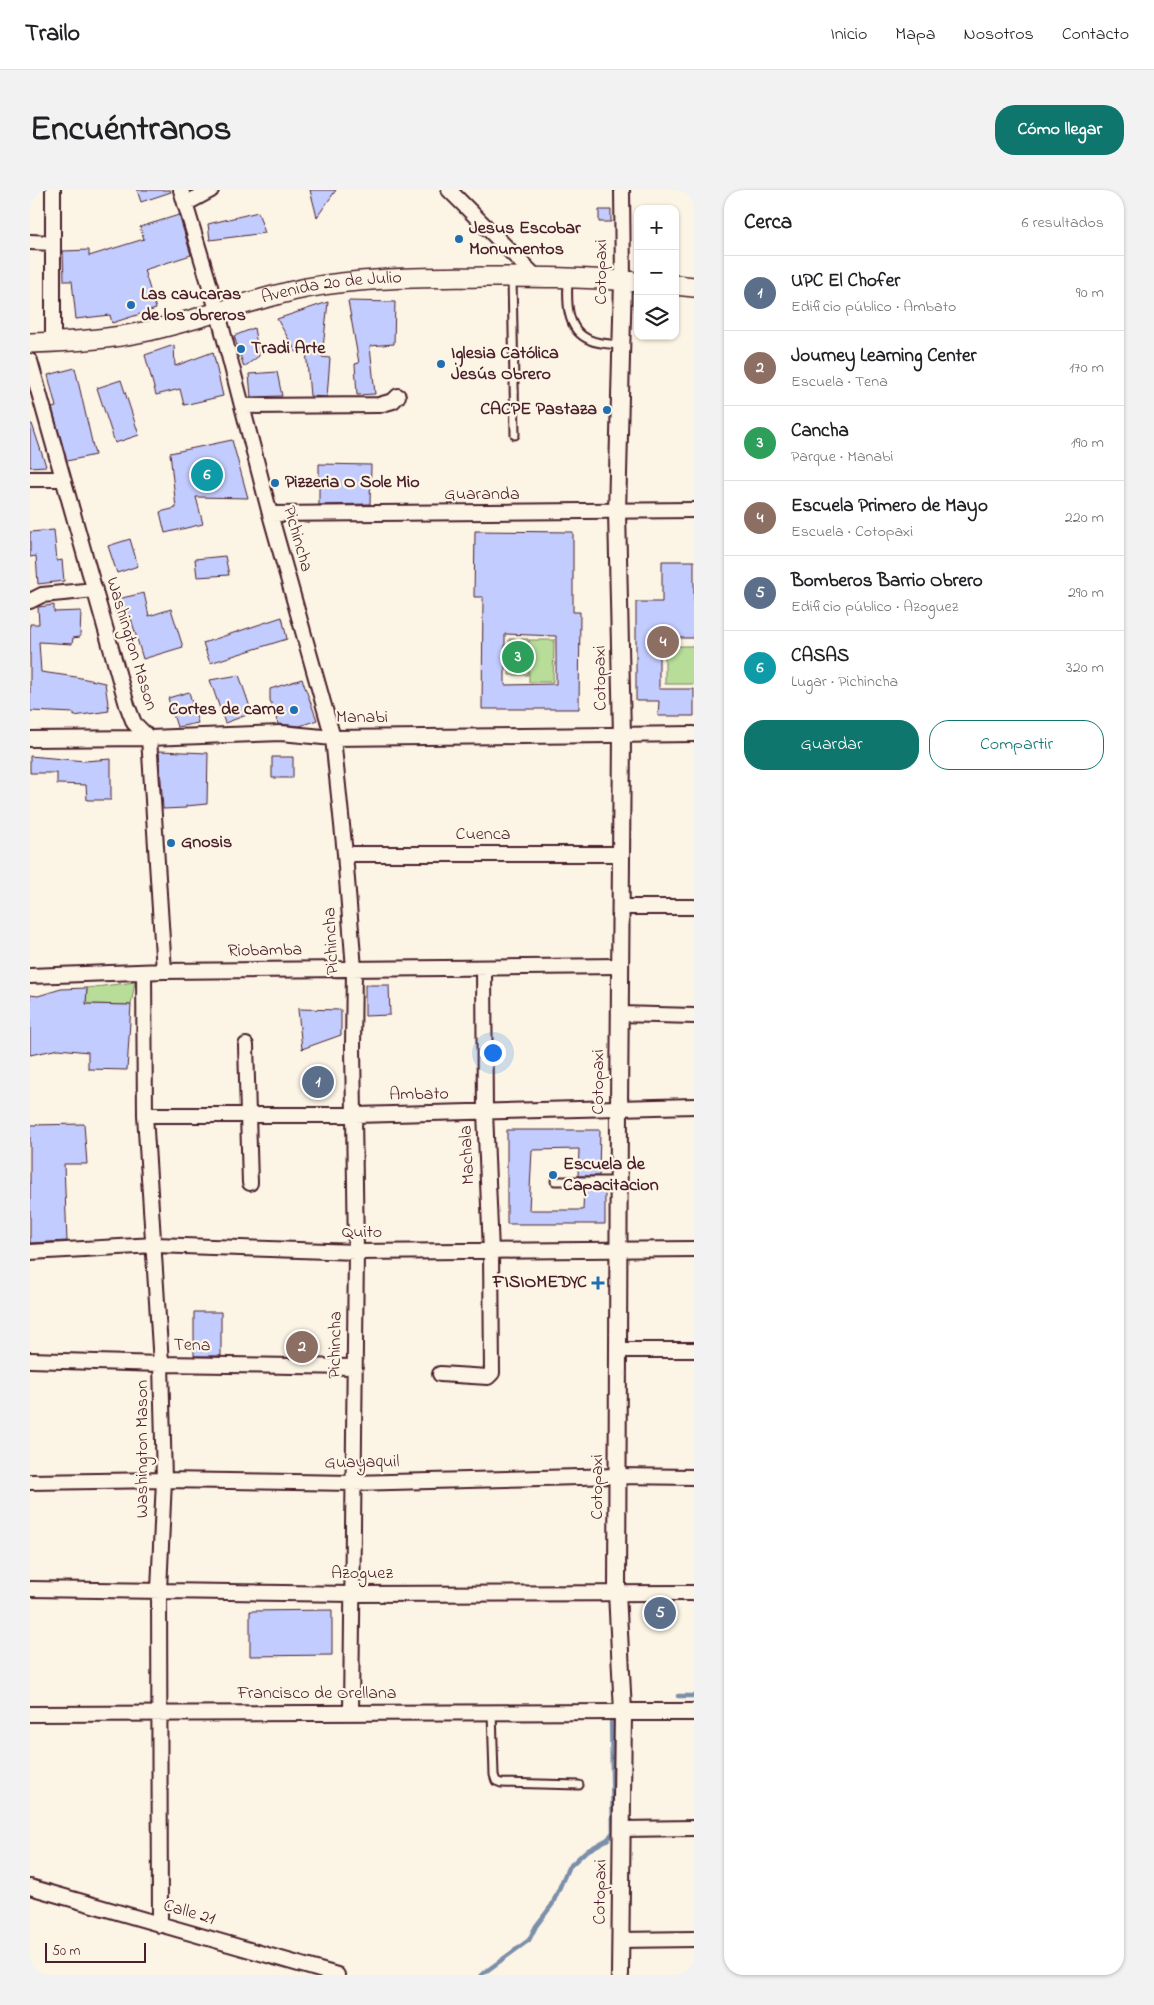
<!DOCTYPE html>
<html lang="es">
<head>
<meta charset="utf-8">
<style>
	:root { --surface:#fff; --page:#f2f2f2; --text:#202124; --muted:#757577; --line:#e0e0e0; --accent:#0f766e }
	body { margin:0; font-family:"Indie Flower",sans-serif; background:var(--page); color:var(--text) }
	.controls { position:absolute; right:15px; top:15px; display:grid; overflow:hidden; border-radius:10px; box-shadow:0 1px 4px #0004 }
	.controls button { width:45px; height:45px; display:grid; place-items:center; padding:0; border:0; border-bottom:1px solid var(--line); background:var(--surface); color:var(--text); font:25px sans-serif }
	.scale { position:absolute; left:15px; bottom:12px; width:101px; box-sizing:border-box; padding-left:5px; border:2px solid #4a1f2b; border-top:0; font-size:14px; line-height:18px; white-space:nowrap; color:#4a1f2b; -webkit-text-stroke:4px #fcf5e5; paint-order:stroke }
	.you { position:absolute; left:462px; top:862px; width:18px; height:18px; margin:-12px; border:4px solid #fff; border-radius:50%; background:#1a73e8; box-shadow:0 0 0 8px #1a73e833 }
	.badge { display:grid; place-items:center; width:32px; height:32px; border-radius:50%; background:var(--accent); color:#fff; font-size:16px; font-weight:700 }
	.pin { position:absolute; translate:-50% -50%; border:2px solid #fff; box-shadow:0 1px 5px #0006 }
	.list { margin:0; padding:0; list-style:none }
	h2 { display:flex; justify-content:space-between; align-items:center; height:65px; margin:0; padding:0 20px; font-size:21px }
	h2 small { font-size:16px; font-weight:400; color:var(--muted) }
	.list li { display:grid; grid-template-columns:32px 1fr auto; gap:15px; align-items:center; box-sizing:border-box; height:75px; padding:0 20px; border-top:1px solid var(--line) }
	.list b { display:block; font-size:19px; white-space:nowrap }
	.list p { margin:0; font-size:16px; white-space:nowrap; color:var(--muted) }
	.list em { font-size:16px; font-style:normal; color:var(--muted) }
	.actions { display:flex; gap:10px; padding:15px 20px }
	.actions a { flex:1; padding:11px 0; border:1px solid var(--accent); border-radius:20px; text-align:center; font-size:18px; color:var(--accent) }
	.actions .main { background:var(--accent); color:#fff }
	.icon { flex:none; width:28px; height:28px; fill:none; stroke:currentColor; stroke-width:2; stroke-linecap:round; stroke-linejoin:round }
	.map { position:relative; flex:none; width:664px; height:1785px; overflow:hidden; border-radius:20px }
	header { display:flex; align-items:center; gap:30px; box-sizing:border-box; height:70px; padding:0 25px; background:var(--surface); border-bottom:1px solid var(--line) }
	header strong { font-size:24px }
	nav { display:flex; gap:28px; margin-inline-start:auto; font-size:18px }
	.intro { display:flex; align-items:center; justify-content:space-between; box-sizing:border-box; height:120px; padding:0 30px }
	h1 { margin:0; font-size:35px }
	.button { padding:12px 22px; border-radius:20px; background:var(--accent); color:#fff; font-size:18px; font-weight:700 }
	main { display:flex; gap:30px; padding:0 30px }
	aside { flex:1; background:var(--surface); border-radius:20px; box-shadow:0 1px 4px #0004 }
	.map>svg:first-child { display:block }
</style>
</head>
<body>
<header>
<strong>Trailo</strong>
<nav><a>Inicio</a><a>Mapa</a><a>Nosotros</a><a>Contacto</a></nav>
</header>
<div class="intro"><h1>Encuéntranos</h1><a class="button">Cómo llegar</a></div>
<main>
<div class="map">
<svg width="664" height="1785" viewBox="0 0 664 1785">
	<rect width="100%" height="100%" fill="#fcf5e5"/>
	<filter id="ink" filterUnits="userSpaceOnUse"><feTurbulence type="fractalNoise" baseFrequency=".02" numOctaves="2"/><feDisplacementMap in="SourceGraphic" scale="10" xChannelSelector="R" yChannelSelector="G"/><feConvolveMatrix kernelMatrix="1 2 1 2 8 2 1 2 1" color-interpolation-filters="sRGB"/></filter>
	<g filter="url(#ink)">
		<path fill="#b7dd99" stroke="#807e62" d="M 479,449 L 498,449 L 498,485 L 479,485 Z
			M 499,450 L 524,450 L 523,492 L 499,492 Z
			M 635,456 L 664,456 L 664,494 L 635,494 Z
			M 105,792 L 101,815 L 56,814 L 57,798 Z"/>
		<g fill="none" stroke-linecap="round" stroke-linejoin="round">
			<path stroke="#7c8faa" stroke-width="4.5" d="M 648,1506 L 664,1506
				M 451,1785 L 499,1750 L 506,1736 L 522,1715 L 538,1678 L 555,1662 L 578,1649 L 583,1642 L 581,1523"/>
		</g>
		<path fill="#c2ccfe" stroke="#4a1f2b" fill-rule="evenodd" d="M 107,0 L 140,0 L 141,2 L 111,12 Z
			M 280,0 L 306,0 L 287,27 Z
			M 569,20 L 581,20 L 581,32 L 569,32 Z
			M 228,22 L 235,43 L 180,50 L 178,34 Z
			M 149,25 L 161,65 L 114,80 L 126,119 L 82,133 L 80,125 L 46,129 L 42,91 L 34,91 L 33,61 L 59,60 L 59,66 L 114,49 L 110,37 Z
			M 318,111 L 365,112 L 364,154 L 340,156 L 345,204 L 327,205 L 325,174 L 329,173 Z
			M 298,112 L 292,167 L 300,168 L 297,207 L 280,206 L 276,160 L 266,162 L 247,129 Z
			M 224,138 L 229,166 L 214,177 L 204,146 Z
			M 144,155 L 145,176 L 183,162 L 193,206 L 154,215 L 150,199 L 126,205 L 115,165 Z
			M 45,178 L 65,265 L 37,271 L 22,218 L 26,217 L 18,185 Z
			M 247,182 L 252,206 L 221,207 L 219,184 Z
			M 91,190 L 109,245 L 85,253 L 67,198 Z
			M 0,234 L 2,234 L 16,276 L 0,277 Z
			M 202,250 L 218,308 L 166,307 L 173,334 L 135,343 L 130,322 L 146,318 L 140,263 Z
			M 289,274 L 341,275 L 340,314 L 289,315 Z
			M 24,340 L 27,371 L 32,370 L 34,391 L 8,394 L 6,366 L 0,367 L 0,342 Z
			M 445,341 L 543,342 L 543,422 L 550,422 L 549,519 L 452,519 L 453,407 L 444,407 ZM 475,444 L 526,446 L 526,494 L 475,495 Z
			M 100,349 L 108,376 L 87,383 L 78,356 Z
			M 195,366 L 199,385 L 167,387 L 165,369 Z
			M 632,371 L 664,371 L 664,448 L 629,448 L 629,499 L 664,499 L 664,526 L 628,526 L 629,511 L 606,511 L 606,412 L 632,412 Z
			M 114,403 L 119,426 L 141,419 L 153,457 L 113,469 L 100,425 L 87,428 L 83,410 Z
			M 24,415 L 24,422 L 51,421 L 50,447 L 43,448 L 42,454 L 9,452 L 11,482 L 46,487 L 75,493 L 79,521 L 44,526 L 44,523 L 0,521 L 0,434 L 9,434 L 8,417 Z
			M 252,427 L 257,449 L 180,473 L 173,453 Z
			M 209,485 L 222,523 L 195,533 L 180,490 Z
			M 272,489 L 287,530 L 270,536 L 248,534 L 240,510 L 240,499 Z
			M 159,502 L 168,533 L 147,537 L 138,508 Z
			M 129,561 L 178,563 L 177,614 L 156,616 L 156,618 L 133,619 Z
			M 0,566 L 55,571 L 81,569 L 81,610 L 57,610 L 56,595 L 27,594 L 27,583 L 0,583 Z
			M 242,567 L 263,567 L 263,588 L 242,588 Z
			M 335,795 L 359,795 L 360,825 L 335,826 Z
			M 57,798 L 56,814 L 101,815 L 97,880 L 58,879 L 58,862 L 29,859 L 0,865 L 0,805 L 8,806 L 31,799 Z
			M 268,819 L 311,820 L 311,845 L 272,859 Z
			M 54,934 L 57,974 L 34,974 L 37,1051 L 0,1053 L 0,935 Z
			M 477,940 L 570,940 L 569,986 L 548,986 L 549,959 L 502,960 L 499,1020 L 553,1020 L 554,996 L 575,996 L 575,1034 L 477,1034 Z
			M 164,1122 L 191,1122 L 191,1166 L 164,1166 Z
			M 302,1420 L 302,1465 L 220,1466 L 220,1421 Z"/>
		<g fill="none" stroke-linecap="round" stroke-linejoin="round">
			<defs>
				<path id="service" d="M 482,88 L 485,245
					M 538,88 C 537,110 535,140 560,150 C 568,154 582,154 591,155
					M 525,991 L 588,991
					M 462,1522 L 464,1585 L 466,1591 L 471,1593 L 549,1595"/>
				<path id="minor" d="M 151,0 L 188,123 L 240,324 L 303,548 L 315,664 L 324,779 L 323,858 L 326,1062 L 321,1522
					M 419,0 L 506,87
					M 592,0 L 593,90
					M 155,14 L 181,0
					M 0,52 L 23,53
					M 23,153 L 23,0
					M 0,171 L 97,515 L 104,533 L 119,548 L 134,781
					M 212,216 L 349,215 L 363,211 L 368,206
					M 0,289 L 33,289
					M 240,324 L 664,320
					M 0,411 L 12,405 L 65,400
					M 0,549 L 119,548 L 251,543 L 303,548 L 664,544
					M 315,664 L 591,664
					M 591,717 L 664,717
					M 114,783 L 115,925 L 131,1174 L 134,1290 L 129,1400 L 130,1735
					M 0,786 L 134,781 L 590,776
					M 589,824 L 664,826
					M 216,855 L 220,993
					M 115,925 L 325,925 L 664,916
					M 0,1062 L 125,1055 L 326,1062 L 664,1059
					M 588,1160 L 664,1160
					M 0,1170 L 131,1174 L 324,1177
					M 410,1184 L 458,1187 L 462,1183 L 461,1061 L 455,922 L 454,778
					M 0,1292 L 134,1290 L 323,1293 L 588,1286 L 664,1287
					M 0,1399 L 322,1404 L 664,1403
					M 0,1524 L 593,1522
					M 592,1639 L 664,1638
					M 0,1697 L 307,1785
					M 590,1750 L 664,1749"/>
				<path id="tertiary" d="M 593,1522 L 664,1522
					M 590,1785 L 593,1522 L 587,1402 L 589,918 L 592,545 L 587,322 L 593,90"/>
				<g id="secondary">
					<path d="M 645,95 L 664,97"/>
					<path id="s1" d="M 0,153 C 38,152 76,150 113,142 C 168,131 221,109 276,98 C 335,87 394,88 453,87 C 505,87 556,87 608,92"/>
				</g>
			</defs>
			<use href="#service" stroke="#4a1f2b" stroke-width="11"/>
			<use href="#minor" stroke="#4a1f2b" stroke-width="18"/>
			<use href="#tertiary" stroke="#4a1f2b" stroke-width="20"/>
			<use href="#secondary" stroke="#4a1f2b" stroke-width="22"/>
			<use href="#service" stroke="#fcf5e5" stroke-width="7"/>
			<use href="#minor" stroke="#fcf5e5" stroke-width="14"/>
			<use href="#tertiary" stroke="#fcf5e5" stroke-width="16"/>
			<use href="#secondary" stroke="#fcf5e5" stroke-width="19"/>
		</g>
	</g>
	<g fill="#1f6fb2" stroke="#fcf5e5" stroke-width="2">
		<circle cx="429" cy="49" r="5"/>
		<circle cx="101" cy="115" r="5"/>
		<circle cx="211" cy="159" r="5"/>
		<circle cx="411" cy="174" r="5"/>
		<circle cx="577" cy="220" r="5"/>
		<circle cx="245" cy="293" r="5"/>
		<circle cx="264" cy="520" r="5"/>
		<circle cx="141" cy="653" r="5"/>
		<circle cx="523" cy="985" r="5"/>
		<path d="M565.5 1085.5h5v5h5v5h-5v5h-5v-5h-5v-5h5z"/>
	</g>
	<g text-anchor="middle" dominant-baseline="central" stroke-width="4.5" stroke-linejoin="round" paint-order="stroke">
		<g font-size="18" font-weight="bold" fill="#4a1f2b" stroke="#fcf5e5" text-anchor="start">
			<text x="439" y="39">Jesus Escobar<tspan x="439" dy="21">Monumentos</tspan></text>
			<text x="111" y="105">Las caucaras<tspan x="111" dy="21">de los obreros</tspan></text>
			<text x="221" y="159">Tradi Arte</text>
			<text x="421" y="164">Iglesia Católica<tspan x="421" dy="21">Jesús Obrero</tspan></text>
			<text x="567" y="220" text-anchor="end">CACPE Pastaza</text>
			<text x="255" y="293">Pizzeria O Sole Mio</text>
			<text x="254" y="520" text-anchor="end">Cortes de carne</text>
			<text x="151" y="653">Gnosis</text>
			<text x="533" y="975">Escuela de<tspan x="533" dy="21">Capacitacion</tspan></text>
			<text x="557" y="1093" text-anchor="end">FISIOMEDYC</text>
		</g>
		<g font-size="18" fill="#4a1f2b" stroke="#fcf5e5">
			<text transform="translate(572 82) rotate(-90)">Cotopaxi</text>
			<text stroke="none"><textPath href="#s1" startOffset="308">Avenida 20 de Julio</textPath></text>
			<text x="452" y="305">Guaranda</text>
			<text transform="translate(267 349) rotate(74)">Pichincha</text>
			<text transform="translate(101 454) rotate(73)">Washington Mason</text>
			<text transform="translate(571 488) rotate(-91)">Cotopaxi</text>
			<text x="332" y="528">Manabi</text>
			<text x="453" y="645">Cuenca</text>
			<text transform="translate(302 751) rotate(-93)">Pichincha</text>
			<text transform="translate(235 761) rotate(-1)">Riobamba</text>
			<text transform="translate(569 892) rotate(-90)">Cotopaxi</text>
			<text transform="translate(389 905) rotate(-1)">Ambato</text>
			<text transform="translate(438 965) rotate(-93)">Machala</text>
			<text x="332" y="1043">Quito</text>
			<text transform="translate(306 1155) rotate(-89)">Pichincha</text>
			<text transform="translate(162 1156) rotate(1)">Tena</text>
			<text transform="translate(113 1259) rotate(-90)">Washington Mason</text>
			<text transform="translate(332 1273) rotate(-1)">Guayaquil</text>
			<text transform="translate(568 1297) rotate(-90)">Cotopaxi</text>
			<text x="332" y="1384">Azoguez</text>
			<text x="287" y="1504">Francisco de Orellana</text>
			<text transform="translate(571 1702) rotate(-89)">Cotopaxi</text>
			<text transform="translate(159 1723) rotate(16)">Calle 21</text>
		</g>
	</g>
</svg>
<div class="controls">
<button>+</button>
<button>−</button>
<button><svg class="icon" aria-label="layers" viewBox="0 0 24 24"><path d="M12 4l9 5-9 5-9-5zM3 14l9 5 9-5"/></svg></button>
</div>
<div class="scale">50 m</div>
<div class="you"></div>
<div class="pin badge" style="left:288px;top:892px;background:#5c6f8a">1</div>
<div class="pin badge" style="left:272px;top:1157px;background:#8d6e63">2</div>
<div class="pin badge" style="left:488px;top:467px;background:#2e9e5b">3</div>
<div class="pin badge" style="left:633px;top:452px;background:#8d6e63">4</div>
<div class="pin badge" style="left:630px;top:1423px;background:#5c6f8a">5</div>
<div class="pin badge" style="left:177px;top:285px;background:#0f9aa8">6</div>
</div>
<aside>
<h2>Cerca<small>6 resultados</small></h2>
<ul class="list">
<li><span class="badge" style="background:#5c6f8a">1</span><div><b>UPC El Chofer</b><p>Edificio público · Ambato</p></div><em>90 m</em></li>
<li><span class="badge" style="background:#8d6e63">2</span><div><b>Journey Learning Center</b><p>Escuela · Tena</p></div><em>170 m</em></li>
<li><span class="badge" style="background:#2e9e5b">3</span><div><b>Cancha</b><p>Parque · Manabi</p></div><em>190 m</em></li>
<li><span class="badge" style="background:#8d6e63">4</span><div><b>Escuela Primero de Mayo</b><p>Escuela · Cotopaxi</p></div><em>220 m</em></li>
<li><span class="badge" style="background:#5c6f8a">5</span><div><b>Bomberos Barrio Obrero</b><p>Edificio público · Azoguez</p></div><em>290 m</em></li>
<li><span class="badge" style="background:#0f9aa8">6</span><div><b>CASAS</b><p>Lugar · Pichincha</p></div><em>320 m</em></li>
</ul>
<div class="actions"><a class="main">Guardar</a><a>Compartir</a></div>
</aside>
</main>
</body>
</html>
